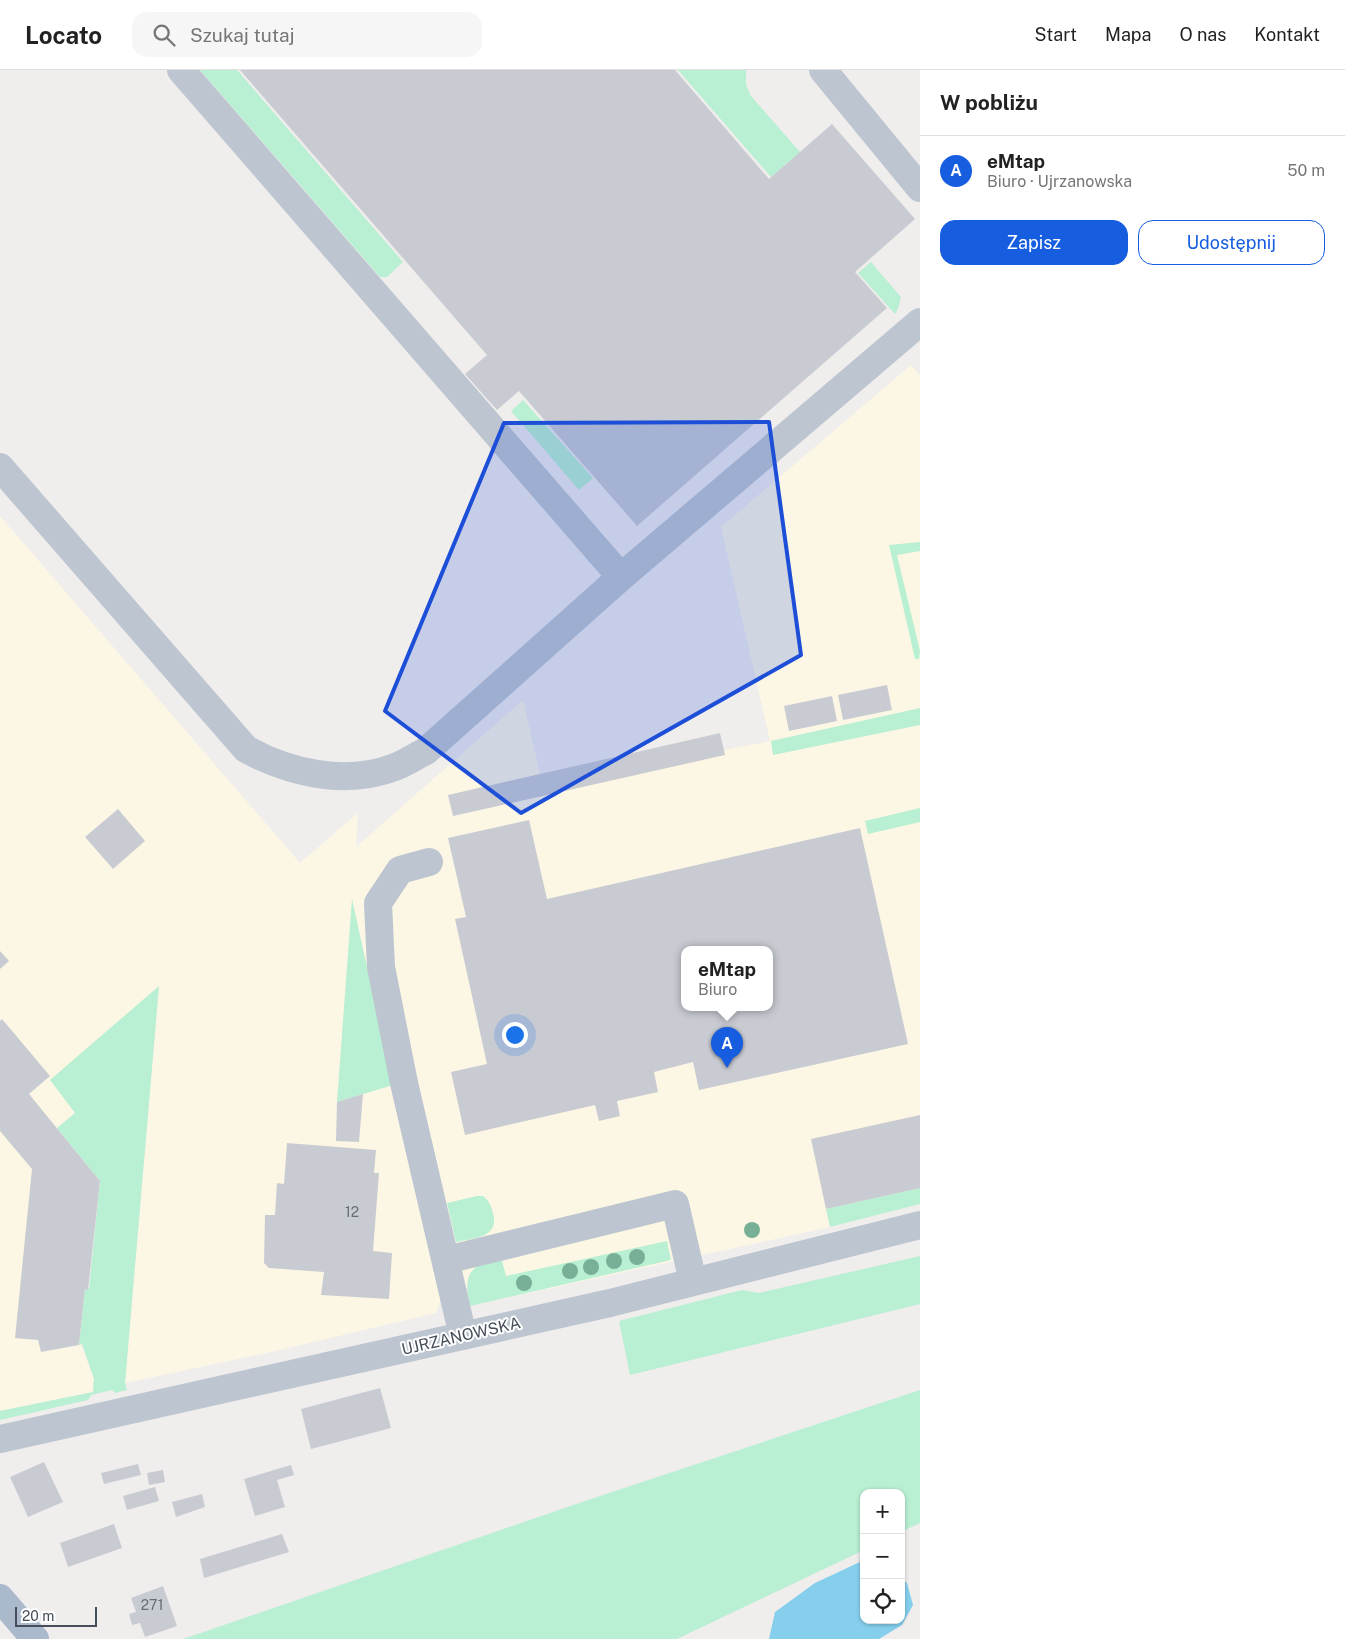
<!DOCTYPE html>
<html lang="pl">
<head>
<meta charset="utf-8">
<style>
	:root { --surface:#fff; --page:#f6f6f6; --text:#222; --muted:#767676; --line:#e0e0e0; --accent:#165de0 }
	body { margin:0; font-family:"Public Sans",sans-serif; background:var(--page); color:var(--text) }
	.controls { position:absolute; right:15px; bottom:15px; display:grid; overflow:hidden; border-radius:10px; box-shadow:0 1px 4px #0004 }
	.controls button { width:45px; height:45px; display:grid; place-items:center; padding:0; border:0; border-bottom:1px solid var(--line); background:var(--surface); color:var(--text); font:25px sans-serif }
	.scale { position:absolute; left:15px; bottom:12px; width:82px; box-sizing:border-box; padding-left:5px; border:2px solid #454e5a; border-top:0; font-size:14px; line-height:18px; white-space:nowrap; color:#454e5a; -webkit-text-stroke:4px #fff; paint-order:stroke }
	.you { position:absolute; left:514px; top:964px; width:18px; height:18px; margin:-12px; border:4px solid #fff; border-radius:50%; background:#1a73e8; box-shadow:0 0 0 8px #1a73e833 }
	.badge { display:grid; place-items:center; width:32px; height:32px; border-radius:50%; background:var(--accent); color:#fff; font-size:16px; font-weight:700 }
	.pin { position:absolute; translate:-50% -41px; filter:drop-shadow(0 1px 2px #0008) }
	.pin::after { content:''; position:absolute; top:26px; width:18px; height:15px; background:inherit; clip-path:polygon(0 0,100% 0,50% 100%) }
	.popup { position:absolute; left:681px; top:876px; width:92px; height:65px; box-sizing:border-box; display:grid; place-content:center; border-radius:10px; background:var(--surface); filter:drop-shadow(0 1px 4px #0005); font-size:16px; white-space:nowrap; color:var(--muted) }
	.popup b { font-size:19px; color:var(--text) }
	.popup::after { content:''; position:absolute; left:50%; top:100%; margin-left:-10px; border:10px solid transparent; border-top-color:var(--surface) }
	.list { margin:0; padding:0; list-style:none }
	h2 { display:flex; justify-content:space-between; align-items:center; height:65px; margin:0; padding:0 20px; font-size:21px }
	h2 small { font-size:16px; font-weight:400; color:var(--muted) }
	.list li { display:grid; grid-template-columns:32px 1fr auto; gap:15px; align-items:center; box-sizing:border-box; height:70px; padding:0 20px; border-top:1px solid var(--line) }
	.list b { display:block; font-size:19px; white-space:nowrap }
	.list p { margin:0; font-size:16px; white-space:nowrap; color:var(--muted) }
	.list em { font-size:16px; font-style:normal; color:var(--muted) }
	.actions { display:flex; gap:10px; padding:15px 20px }
	.actions a { flex:1; padding:11px 0; border:1px solid var(--accent); border-radius:15px; text-align:center; font-size:18px; color:var(--accent) }
	.actions .main { background:var(--accent); color:#fff }
	.icon { flex:none; width:28px; height:28px; fill:none; stroke:currentColor; stroke-width:2; stroke-linecap:round; stroke-linejoin:round }
	.map { position:relative; flex:none; width:920px; height:1569px; overflow:hidden }
	header { display:flex; align-items:center; gap:30px; box-sizing:border-box; height:70px; padding:0 25px; background:var(--surface); border-bottom:1px solid var(--line) }
	header strong { font-size:24px }
	nav { display:flex; gap:28px; margin-inline-start:auto; font-size:18px }
	.search { width:350px; height:45px; background:var(--page); display:flex; align-items:center; gap:12px; box-sizing:border-box; padding:0 18px; border-radius:15px; color:var(--muted); font-size:19px }
	main { display:flex }
	aside { flex:1; background:var(--surface) }
	.map>svg:first-child { display:block }
</style>
</head>
<body>
<header>
<strong>Locato</strong>
<div class="search"><svg class="icon" aria-label="search" viewBox="0 0 24 24"><circle cx="10" cy="10" r="6"/><path d="M15 15l6 6"/></svg>Szukaj tutaj</div>
<nav><a>Start</a><a>Mapa</a><a>O nas</a><a>Kontakt</a></nav>
</header>
<main>
<div class="map">
<svg width="920" height="1569" viewBox="0 0 920 1569">
	<rect width="100%" height="100%" fill="#f0eded"/>
	<path fill="#fcf7e4" fill-rule="evenodd" d="M 911,295 L 920,305 L 920,1134 L 830,1157 L 478,1234 L 468,1218 L 440,1223 L 440,1233 L 436,1243 L 271,1282 L 125,1313 L 159,917 L 75,1043 L 57,1058 L 100,1111 L 88,1220 L 85,1219 L 81,1274 L 94,1309 L 93,1322 L 0,1341 L 0,446 L 300,793 L 358,743 L 356,777 L 523,630 L 540,704 L 720,663 L 724,680 L 770,671 L 721,457 ZM 684,879 L 770,879 L 770,937 L 684,937 Z"/>
	<path fill="#b9efd2" d="M 200,0 L 237,0 L 403,192 L 387,207 L 380,207 Z
		M 678,0 L 746,0 L 746,15 L 751,26 L 800,82 L 771,107 Z
		M 871,192 L 901,227 L 898,239 L 895,244 L 858,203 Z
		M 523,330 L 593,408 L 579,420 L 511,341 Z
		M 920,472 L 920,481 L 897,485 L 920,581 L 919,589 L 915,589 L 889,475 Z
		M 920,638 L 920,655 L 773,685 L 771,671 Z
		M 920,738 L 920,752 L 868,764 L 865,751 Z
		M 352,829 L 393,1015 L 337,1032 Z
		M 159,916 L 125,1313 L 127,1320 L 115,1323 L 112,1320 L 91,1325 L 88,1330 L 0,1350 L 0,1341 L 93,1322 L 94,1309 L 82,1274 L 79,1275 L 85,1219 L 89,1219 L 100,1111 L 57,1058 L 75,1043 L 50,1010 Z
		M 920,1118 L 920,1134 L 830,1157 L 826,1139 Z
		M 477,1126 L 483,1126 C 489,1131 491,1135 493,1143 C 500,1168 473,1168 456,1172 L 447,1133 Z
		M 667,1171 L 671,1190 L 470,1236 C 463,1202 469,1197 501,1187 L 506,1206 Z
		M 920,1186 L 920,1234 L 630,1305 L 619,1251 L 742,1220 L 759,1223 Z
		M 920,1320 L 920,1453 L 901,1462 L 901,1423 L 864,1423 L 864,1480 L 677,1569 L 183,1569 L 588,1430 Z"/>
	<path fill="#85cfed" d="M 862,1491 L 864,1491 L 864,1550 L 901,1550 L 901,1507 L 907,1513 L 913,1535 L 902,1555 L 879,1569 L 769,1569 L 775,1542 L 815,1513 Z"/>
	<path fill="#c9cbd3" fill-rule="evenodd" d="M 240,0 L 675,0 L 769,109 L 832,54 L 915,149 L 855,202 L 887,238 L 637,456 L 519,321 L 497,340 L 465,304 L 487,285 Z
		M 887,615 L 892,640 L 843,650 L 838,625 Z
		M 832,626 L 837,651 L 789,661 L 784,636 Z
		M 720,663 L 725,685 L 453,746 L 448,725 Z
		M 118,739 L 145,771 L 113,799 L 85,767 Z
		M 529,750 L 547,829 L 860,758 L 908,974 L 699,1020 L 693,992 L 654,1002 L 658,1022 L 617,1031 L 620,1046 L 599,1051 L 595,1035 L 465,1065 L 451,1002 L 487,994 L 455,849 L 466,847 L 448,768 ZM 684,879 L 770,879 L 770,937 L 684,937 Z
		M 0,881 L 9,891 L 0,899 Z
		M 2,949 L 50,1006 L 29,1024 L 100,1111 L 88,1220 L 85,1219 L 79,1275 L 41,1282 L 38,1270 L 15,1268 L 32,1099 L 0,1061 L 0,951 Z
		M 363,1024 L 359,1072 L 336,1071 L 337,1032 Z
		M 920,1045 L 920,1118 L 826,1139 L 811,1069 Z
		M 287,1073 L 376,1080 L 374,1103 L 379,1103 L 373,1181 L 392,1183 L 389,1229 L 321,1225 L 324,1202 L 269,1198 L 264,1193 L 265,1145 L 275,1145 L 277,1113 L 284,1114 Z
		M 380,1318 L 391,1358 L 311,1379 L 301,1339 Z
		M 44,1392 L 63,1432 L 28,1447 L 10,1407 Z
		M 138,1394 L 141,1405 L 104,1414 L 101,1403 Z
		M 291,1395 L 294,1405 L 277,1410 L 285,1437 L 255,1446 L 244,1409 Z
		M 163,1400 L 165,1412 L 149,1415 L 147,1403 Z
		M 155,1417 L 159,1431 L 127,1440 L 123,1426 Z
		M 202,1424 L 205,1437 L 176,1447 L 172,1432 Z
		M 114,1454 L 122,1478 L 68,1497 L 60,1473 Z
		M 282,1464 L 289,1482 L 204,1508 L 200,1489 Z
		M 163,1516 L 177,1556 L 145,1567 L 140,1553 L 132,1555 L 129,1544 L 136,1542 L 131,1528 Z"/>
	<g fill="none" stroke-linecap="round" stroke-linejoin="round">
		<path stroke="#bdc6d0" stroke-width="28" d="M 181,0 L 621,507
			M 823,0 L 920,118
			M 0,397 L 246,679 C 289,703 346,716 395,697 C 405,693 416,686 426,681 L 621,507 L 920,252
			M 429,792 L 400,800 L 378,833 L 381,897 L 404,1013 L 463,1266
			M 446,1190 L 675,1134 L 693,1212
			M 0,1369 L 610,1233 L 920,1155"/>
		<path stroke="#abb9cd" stroke-width="28" d="M 0,1528 L 35,1569"/>
	</g>
	<g fill="#78af97">
		<circle cx="752" cy="1160" r="8"/>
		<circle cx="637" cy="1187" r="8"/>
		<circle cx="614" cy="1191" r="8"/>
		<circle cx="591" cy="1197" r="8"/>
		<circle cx="570" cy="1201" r="8"/>
		<circle cx="524" cy="1213" r="8"/>
	</g>
	<path fill="#1d4ed8" fill-opacity="0.2" stroke="#1d4ed8" stroke-width="4" stroke-linejoin="round" d="M 769,352 L 801,585 L 521,743 L 385,641 L 504,353 Z"/>
	<g text-anchor="middle" dominant-baseline="central" stroke-width="4" stroke-linejoin="round" paint-order="stroke">
		<g font-size="14" fill="#666d78">
			<text x="352" y="1142">12</text>
			<text x="152" y="1535">271</text>
		</g>
		<g font-size="16" fill="#454e5a" stroke="#fff">
			<text transform="translate(461 1266) rotate(-13)">UJRZANOWSKA</text>
		</g>
	</g>
</svg>
<div class="controls">
<button>+</button>
<button>−</button>
<button><svg class="icon" aria-label="locate" viewBox="0 0 24 24"><circle cx="12" cy="12" r="6"/><path d="M12 2v4M12 18v4M2 12h4M18 12h4"/></svg></button>
</div>
<div class="scale">20 m</div>
<div class="you"></div>
<div class="pin badge" style="left:727px;top:998px">A</div>
<div class="popup"><b>eMtap</b>Biuro</div>
</div>
<aside>
<h2>W pobliżu<small></small></h2>
<ul class="list">
<li><span class="badge">A</span><div><b>eMtap</b><p>Biuro · Ujrzanowska</p></div><em>50 m</em></li>
</ul>
<div class="actions"><a class="main">Zapisz</a><a>Udostępnij</a></div>
</aside>
</main>
</body>
</html>
